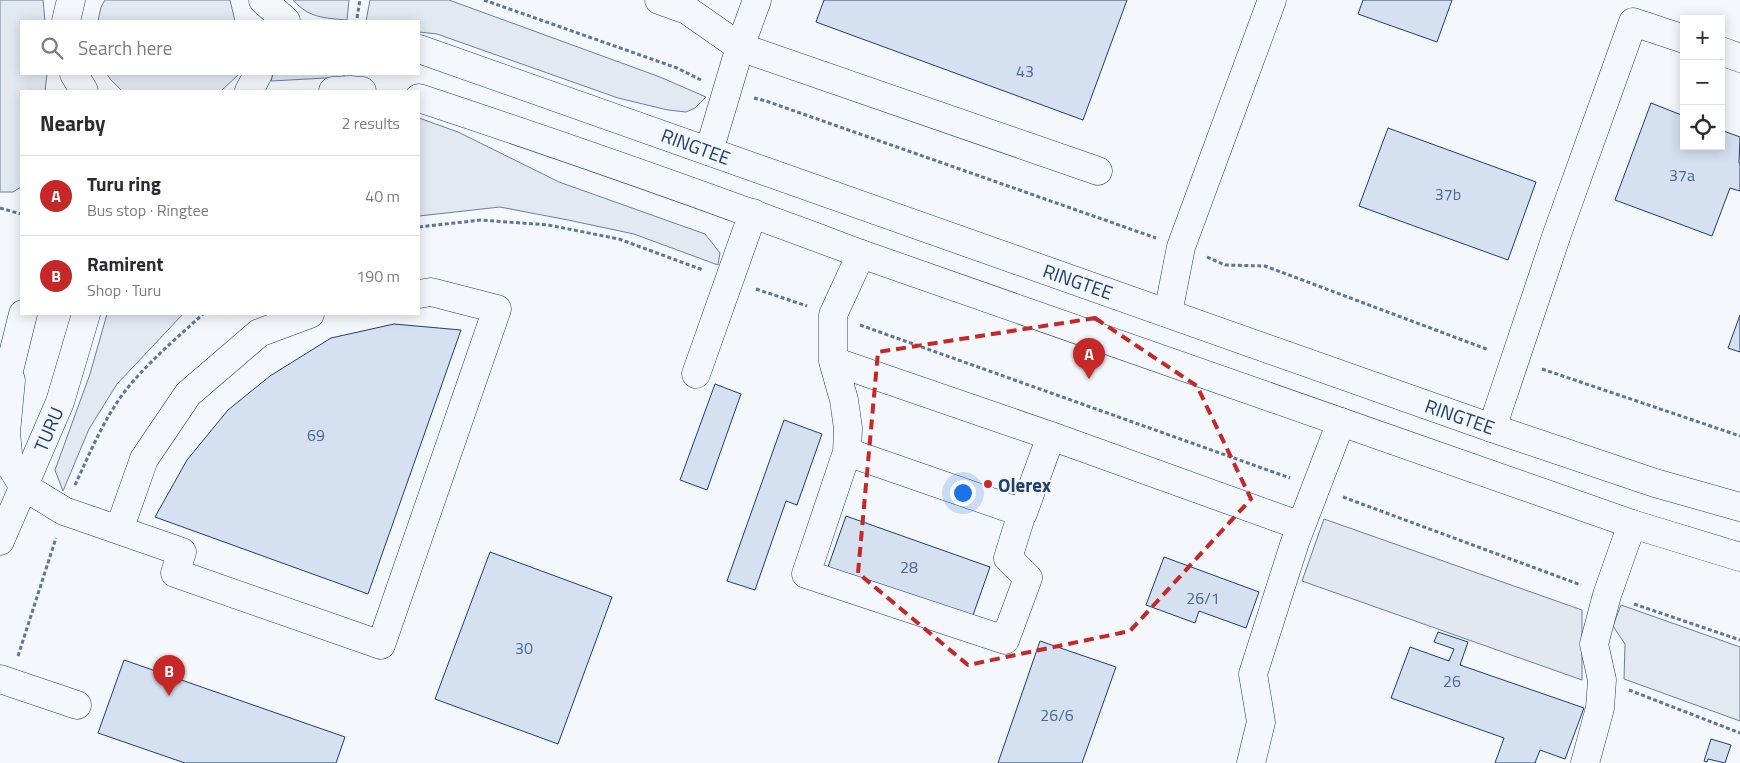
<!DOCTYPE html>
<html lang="en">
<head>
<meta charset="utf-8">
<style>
	:root { --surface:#fff; --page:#f2f2f3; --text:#2b2b33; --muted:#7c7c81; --line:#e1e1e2; --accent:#c62828 }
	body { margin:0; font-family:"Titillium Web",sans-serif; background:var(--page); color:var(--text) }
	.controls { position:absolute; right:15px; top:15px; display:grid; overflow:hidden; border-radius:0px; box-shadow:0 2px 12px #0003 }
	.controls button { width:45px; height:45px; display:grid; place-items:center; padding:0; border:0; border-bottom:1px solid var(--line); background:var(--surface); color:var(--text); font:25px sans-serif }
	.you { position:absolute; left:962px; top:492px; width:18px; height:18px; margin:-12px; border:4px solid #fff; border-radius:50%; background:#1a73e8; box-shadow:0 0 0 8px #1a73e833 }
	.badge { display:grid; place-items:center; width:32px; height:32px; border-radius:50%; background:var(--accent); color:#fff; font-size:16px; font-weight:700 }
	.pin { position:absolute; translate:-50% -41px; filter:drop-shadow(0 1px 2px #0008) }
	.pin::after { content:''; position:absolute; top:26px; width:18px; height:15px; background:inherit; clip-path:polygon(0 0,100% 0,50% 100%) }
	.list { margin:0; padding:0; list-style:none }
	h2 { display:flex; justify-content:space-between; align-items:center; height:65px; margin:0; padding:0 20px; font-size:21px }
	h2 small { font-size:16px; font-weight:400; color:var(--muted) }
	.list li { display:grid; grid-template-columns:32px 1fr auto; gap:15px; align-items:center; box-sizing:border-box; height:80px; padding:0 20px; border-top:1px solid var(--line) }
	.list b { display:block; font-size:19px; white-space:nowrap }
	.list p { margin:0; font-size:16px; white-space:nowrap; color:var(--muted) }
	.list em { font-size:16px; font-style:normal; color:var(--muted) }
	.icon { flex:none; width:28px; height:28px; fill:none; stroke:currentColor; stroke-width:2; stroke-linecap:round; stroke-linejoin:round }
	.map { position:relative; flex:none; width:1740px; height:763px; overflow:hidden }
	.search { position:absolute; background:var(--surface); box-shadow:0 2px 12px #0003; left:20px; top:20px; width:400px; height:55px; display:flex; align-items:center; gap:12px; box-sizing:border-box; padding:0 18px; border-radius:0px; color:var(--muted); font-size:19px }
	.panel { position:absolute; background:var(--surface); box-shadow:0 2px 12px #0003; left:20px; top:90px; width:400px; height:225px; border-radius:0px }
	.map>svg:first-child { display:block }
</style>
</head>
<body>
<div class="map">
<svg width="1740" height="763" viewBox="0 0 1740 763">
	<rect width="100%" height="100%" fill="#f4f7fb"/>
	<path fill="#e3e9f0" stroke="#687fa3" d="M 0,0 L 43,0 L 45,21 L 21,21 L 21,74 L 47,74 L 45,91 L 21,91 L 21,187 L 13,192 L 0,192 Z
		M 105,0 L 230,0 L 235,21 L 98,21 L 101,7 Z
		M 293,0 L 349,0 L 347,20 C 324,18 309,18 293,0 Z
		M 370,0 L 449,0 L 660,77 L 706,97 L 695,108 L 686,112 L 668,110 L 618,98 L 437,34 L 419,32 L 419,21 L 366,21 Z
		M 107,74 L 239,74 L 221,91 L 122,91 L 110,79 Z
		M 273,74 L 344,74 L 344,77 L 271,81 Z
		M 419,118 L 458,132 L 559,182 L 705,234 L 720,253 L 718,265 L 634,234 L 568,220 L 500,207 L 419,216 Z
		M 107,314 L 183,314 L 117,384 L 89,429 L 63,491 L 55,470 L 90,374 Z
		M 1621,605 L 1740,647 L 1740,721 L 1624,679 L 1625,644 L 1613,626 Z"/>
	<path fill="#e3e8f0" stroke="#687fa3" d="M 1324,519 L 1582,610 L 1582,680 L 1302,581 Z"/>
	<path fill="#d5e0f0" stroke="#1d3f73" d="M 824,0 L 1127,0 L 1083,120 L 816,22 Z
		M 1363,0 L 1452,0 L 1437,42 L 1358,14 Z
		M 1651,103 L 1684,116 L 1684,146 L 1721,146 L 1721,130 L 1740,137 L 1739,163 L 1740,163 L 1740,191 L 1730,188 L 1712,236 L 1615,200 Z
		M 1388,128 L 1536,182 L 1508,260 L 1359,206 Z
		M 1740,315 L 1740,352 L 1728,348 Z
		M 394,324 L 461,330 L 368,594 L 155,517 L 187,460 L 228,410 L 270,376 L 331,338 Z
		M 715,384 L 741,394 L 707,490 L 680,480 Z
		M 784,420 L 822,434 L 797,505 L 786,501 L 755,590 L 727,581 Z
		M 846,516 L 990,567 L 972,618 L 828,567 Z
		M 490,552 L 612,597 L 558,744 L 435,699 Z
		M 1164,557 L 1259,592 L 1246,628 L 1199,611 L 1195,623 L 1146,605 Z
		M 1438,632 L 1468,642 L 1460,665 L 1584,708 L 1565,759 L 1540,750 L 1535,763 L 1495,763 L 1504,738 L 1391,698 L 1410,647 L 1449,661 L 1454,649 L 1434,642 Z
		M 1040,641 L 1116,667 L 1082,763 L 998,763 Z
		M 124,660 L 345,737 L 336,763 L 185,763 L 98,733 Z
		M 1711,739 L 1731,745 L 1725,763 L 1708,759 L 1707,762 L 1704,761 Z"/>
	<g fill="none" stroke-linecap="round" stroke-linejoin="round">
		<defs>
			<path id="minor" d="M 659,0 L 687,10 L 740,47 L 1098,171
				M 1721,51 L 1740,58
				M 709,151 L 740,47 L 757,0
				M 1168,313 L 1181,247 L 1272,0
				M 833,361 L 1051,436 L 1023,513 L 847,452 L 848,428 L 844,400 L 833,361 L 833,315 L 861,254
				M 696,374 L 753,213
				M 11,380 L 6,433 L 9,463 L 23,486 L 64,511 L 182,552 L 175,573 L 381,645 L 497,309 L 431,292 L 419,294
				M 1492,428 L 1557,234 L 1633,22 L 1684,39
				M 1051,436 L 1301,526
				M 847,452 L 806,574 L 1005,640 L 1028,578 L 1008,558 L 1022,513
				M 119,530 L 144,459 L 188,394 L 259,333 L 310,314
				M 0,679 L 77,705
				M 1251,763 L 1261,722 L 1253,674 L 1295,542 L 1341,422
				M 1585,763 L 1600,708 L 1602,680 L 1594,644 L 1607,595 L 1632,524"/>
			<path id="major" d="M 263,0 L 286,21
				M 66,21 L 71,0
				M 419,49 L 1492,428 L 1655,483 L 1740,507
				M 74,74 L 84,91
				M 249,91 L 258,74
				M 333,91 L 350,90 L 362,91
				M 419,98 C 567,147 715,199 861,254 L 1632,524 L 1740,557
				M 0,407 L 23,314
				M 0,541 L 60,402 L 86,314"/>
		</defs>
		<use href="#minor" stroke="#1d3f73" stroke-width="29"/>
		<use href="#major" stroke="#1d3f73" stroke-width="29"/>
		<path stroke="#5e769c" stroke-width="3" stroke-dasharray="4 2.5" stroke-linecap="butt" d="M 484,0 L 677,68 L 701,80
			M 357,18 L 360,0
			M 754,98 L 766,101 L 1156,238
			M 0,208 L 21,214
			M 419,227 L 481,220 L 548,225 L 619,239 L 703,270
			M 1207,257 L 1225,265 L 1265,266 L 1489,350
			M 756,289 L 807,306
			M 860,325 L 1290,478
			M 1542,369 L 1740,436
			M 75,485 C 90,453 104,418 126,390 C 148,362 177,338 203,314
			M 1343,497 L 1581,585
			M 1634,604 L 1740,640
			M 18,656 L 56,538
			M 1629,690 L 1740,733"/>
		<use href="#minor" stroke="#f4f7fb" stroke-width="28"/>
		<use href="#major" stroke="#f4f7fb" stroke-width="28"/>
	</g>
	<path fill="none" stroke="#c62828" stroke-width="4" stroke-dasharray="10 6" stroke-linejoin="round" d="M 1095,318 L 1197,386 L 1251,499 L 1130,631 L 968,665 L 858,573 L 878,352 Z"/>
	<circle fill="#c62828" stroke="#f4f7fb" stroke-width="2" cx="988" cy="484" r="5"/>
	<g text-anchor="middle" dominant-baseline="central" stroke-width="4" stroke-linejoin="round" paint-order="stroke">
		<g font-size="16" fill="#4b6792">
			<text x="1025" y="71">43</text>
			<text x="1682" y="175">37a</text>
			<text x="1448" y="194">37b</text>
			<text x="316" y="435">69</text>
			<text x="909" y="567">28</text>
			<text x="1203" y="598">26/1</text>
			<text x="524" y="648">30</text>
			<text x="1452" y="681">26</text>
			<text x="1057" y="715">26/6</text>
		</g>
		<g font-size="19" fill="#1d3f73" stroke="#f4f7fb">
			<text transform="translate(696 146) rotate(20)">RINGTEE</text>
			<text transform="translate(1078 281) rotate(19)">RINGTEE</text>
			<text transform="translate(1460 416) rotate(19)">RINGTEE</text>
			<text transform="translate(48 429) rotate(-67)">TURU</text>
		</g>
		<g font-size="19" font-weight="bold" fill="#1d3f73" stroke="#f4f7fb" text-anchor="start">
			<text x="998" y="484">Olerex</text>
		</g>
	</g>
</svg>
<div class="controls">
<button>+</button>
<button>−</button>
<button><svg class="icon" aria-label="locate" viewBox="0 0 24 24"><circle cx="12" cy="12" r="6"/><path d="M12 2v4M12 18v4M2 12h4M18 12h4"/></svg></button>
</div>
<div class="you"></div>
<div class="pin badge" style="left:1089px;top:379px">A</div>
<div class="pin badge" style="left:169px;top:696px">B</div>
<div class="search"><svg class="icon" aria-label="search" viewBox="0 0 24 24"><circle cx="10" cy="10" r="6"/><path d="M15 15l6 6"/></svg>Search here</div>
<section class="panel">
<h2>Nearby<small>2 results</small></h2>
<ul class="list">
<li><span class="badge">A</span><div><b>Turu ring</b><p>Bus stop · Ringtee</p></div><em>40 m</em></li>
<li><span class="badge">B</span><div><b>Ramirent</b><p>Shop · Turu</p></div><em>190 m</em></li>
</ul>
</section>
</div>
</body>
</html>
